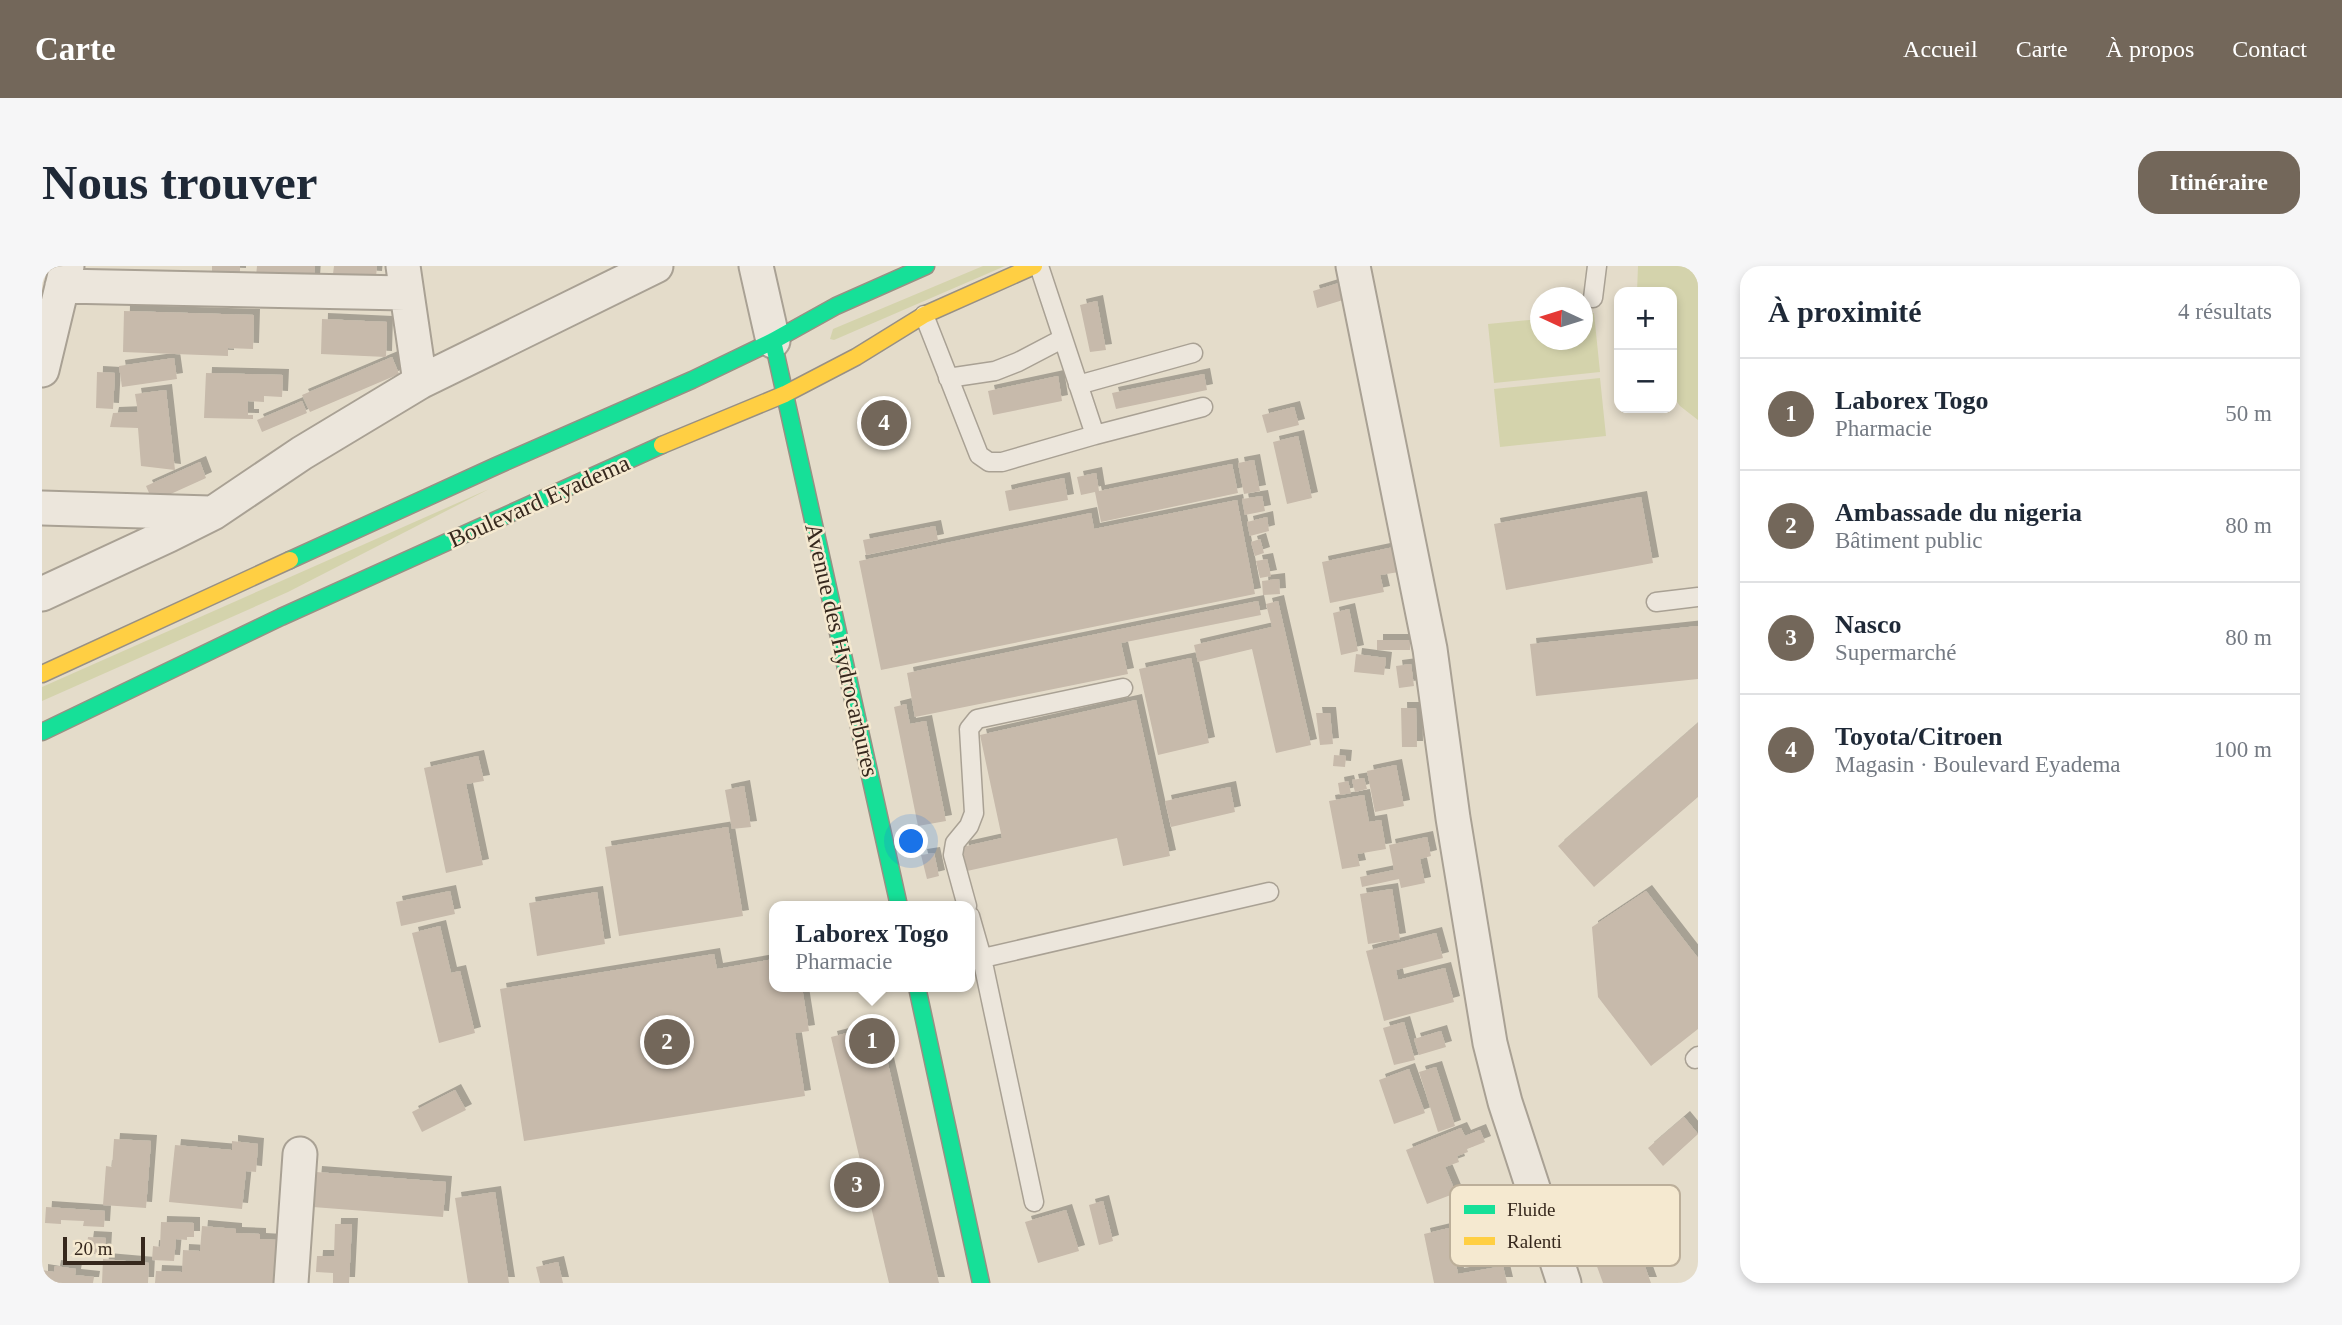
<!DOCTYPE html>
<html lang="fr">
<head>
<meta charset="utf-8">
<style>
	:root { --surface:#fff; --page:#f6f6f7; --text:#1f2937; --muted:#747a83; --line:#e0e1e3; --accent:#73675a }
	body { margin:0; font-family:Georgia,serif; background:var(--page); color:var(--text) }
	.controls { position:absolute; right:21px; top:21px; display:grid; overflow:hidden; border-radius:14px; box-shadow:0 4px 10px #0003 }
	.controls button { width:63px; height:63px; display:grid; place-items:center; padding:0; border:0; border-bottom:2px solid var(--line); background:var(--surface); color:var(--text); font:35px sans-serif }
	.compass { position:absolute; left:1488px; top:21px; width:63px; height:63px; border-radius:50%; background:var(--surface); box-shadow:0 4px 10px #0003; rotate:274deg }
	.scale { position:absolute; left:21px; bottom:18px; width:82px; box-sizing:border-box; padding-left:7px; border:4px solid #36281d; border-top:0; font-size:19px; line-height:24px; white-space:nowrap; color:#36281d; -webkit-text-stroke:5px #f5e9d0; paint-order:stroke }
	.you { position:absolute; left:870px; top:576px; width:24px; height:24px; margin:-18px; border:5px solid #fff; border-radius:50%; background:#1a73e8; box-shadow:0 0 0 10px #1a73e833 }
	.badge { display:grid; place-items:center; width:46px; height:46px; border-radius:50%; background:var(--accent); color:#fff; font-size:23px; font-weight:700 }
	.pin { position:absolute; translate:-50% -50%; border:4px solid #fff; box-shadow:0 2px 7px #0006 }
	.popup { position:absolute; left:727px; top:635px; width:206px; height:91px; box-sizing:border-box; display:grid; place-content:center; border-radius:14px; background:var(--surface); filter:drop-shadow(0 2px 5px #0005); font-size:23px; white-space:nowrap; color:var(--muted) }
	.popup b { font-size:26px; color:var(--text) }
	.popup::after { content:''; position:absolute; left:50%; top:100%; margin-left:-14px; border:14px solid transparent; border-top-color:var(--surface) }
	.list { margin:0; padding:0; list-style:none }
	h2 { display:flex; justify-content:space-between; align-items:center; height:91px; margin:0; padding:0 28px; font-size:30px }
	h2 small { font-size:23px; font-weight:400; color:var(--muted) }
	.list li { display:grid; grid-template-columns:46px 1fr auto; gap:21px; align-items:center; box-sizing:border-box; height:112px; padding:0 28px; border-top:2px solid var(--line) }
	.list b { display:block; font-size:26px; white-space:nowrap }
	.list p { margin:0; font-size:23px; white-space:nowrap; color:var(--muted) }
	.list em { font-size:23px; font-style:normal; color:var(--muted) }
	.map { position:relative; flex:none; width:1656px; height:1017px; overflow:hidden; border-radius:21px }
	header { display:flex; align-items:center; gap:42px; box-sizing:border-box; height:98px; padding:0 35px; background:var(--accent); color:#fff }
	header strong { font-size:33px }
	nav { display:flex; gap:38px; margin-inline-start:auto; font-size:24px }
	.intro { display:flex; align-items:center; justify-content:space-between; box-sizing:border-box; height:168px; padding:0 42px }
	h1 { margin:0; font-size:49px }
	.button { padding:18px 32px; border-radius:21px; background:var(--accent); color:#fff; font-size:24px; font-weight:700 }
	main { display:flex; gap:42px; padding:0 42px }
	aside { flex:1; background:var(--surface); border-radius:21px; box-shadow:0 4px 10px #0003 }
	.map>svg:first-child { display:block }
</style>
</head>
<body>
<header>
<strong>Carte</strong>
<nav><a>Accueil</a><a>Carte</a><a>À propos</a><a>Contact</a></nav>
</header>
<div class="intro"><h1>Nous trouver</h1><a class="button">Itinéraire</a></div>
<main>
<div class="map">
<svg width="1656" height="1017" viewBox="0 0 1656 1017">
	<defs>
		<filter id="shadow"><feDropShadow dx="6" dy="-6" stdDeviation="0" flood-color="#0004"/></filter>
	</defs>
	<rect width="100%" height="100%" fill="#e4dcca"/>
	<path fill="#d4d3ac" d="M 941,0 L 963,0 L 792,74 L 788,73 L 791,63 Z
		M 1596,0 L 1656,0 L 1656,154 L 1638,140 L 1630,129 L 1630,26 L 1595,26 Z
		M 1552,47 L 1558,106 L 1452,117 L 1446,58 L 1498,53 L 1498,74 L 1540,74 L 1541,48 Z
		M 1558,112 L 1564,170 L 1458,181 L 1452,123 Z
		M 447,223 L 246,326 L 0,435 L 0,421 Z"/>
	<path fill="#c7baab" filter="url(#shadow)" d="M 170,0 L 198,0 L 198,8 L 170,7 Z
		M 215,0 L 273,0 L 272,16 L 214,10 Z
		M 292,0 L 335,0 L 334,11 L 291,8 Z
		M 1297,17 L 1301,34 L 1275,42 L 1271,25 Z
		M 1055,35 L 1064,84 L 1048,86 L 1038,39 Z
		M 82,45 L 212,49 L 211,83 L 186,82 L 186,90 L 81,86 Z
		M 280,53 L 345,56 L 344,91 L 279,88 Z
		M 350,91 L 357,108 L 268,146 L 260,129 Z
		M 132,92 L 135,113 L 80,121 L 77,100 Z
		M 55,106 L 73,107 L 71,143 L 54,142 Z
		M 164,107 L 241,109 L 240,131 L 222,130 L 222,136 L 206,135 L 206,149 L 211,149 L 211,153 L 162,152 Z
		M 1162,108 L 1165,124 L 1074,143 L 1070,127 Z
		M 1016,110 L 1020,135 L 951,149 L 946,125 Z
		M 124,124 L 133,204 L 99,200 L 96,162 L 68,161 L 71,147 L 96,146 L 93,128 Z
		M 260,135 L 265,147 L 220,166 L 215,154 Z
		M 1252,141 L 1257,159 L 1225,167 L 1220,149 Z
		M 1256,170 L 1270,232 L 1245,238 L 1231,176 Z
		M 1212,194 L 1218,225 L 1202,228 L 1196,197 Z
		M 158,196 L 164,212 L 111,236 L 104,220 Z
		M 1190,198 L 1196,227 L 1059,256 L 1053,226 L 1039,229 L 1035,211 L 1054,207 L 1057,225 Z
		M 1022,212 L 1026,234 L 967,245 L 963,225 Z
		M 1220,230 L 1223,245 L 1203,249 L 1200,233 Z
		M 1599,231 L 1611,297 L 1464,324 L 1452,258 Z
		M 1195,234 L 1213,328 L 839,404 L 817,295 L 1049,247 L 1052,263 Z
		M 1225,251 L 1227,265 L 1208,270 L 1205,256 Z
		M 893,260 L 896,274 L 824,289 L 821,274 Z
		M 1218,273 L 1222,287 L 1213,290 L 1209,276 Z
		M 1352,281 L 1357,306 L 1338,309 L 1342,326 L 1288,337 L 1280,296 Z
		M 1225,293 L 1229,310 L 1218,312 L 1214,295 Z
		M 1237,313 L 1238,328 L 1221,329 L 1220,315 Z
		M 1216,335 L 1219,349 L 1079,377 L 1086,408 L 873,451 L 865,407 Z
		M 1236,335 L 1269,479 L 1234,487 L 1210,383 L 1156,396 L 1152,379 L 1230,361 L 1224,338 Z
		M 1307,343 L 1316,385 L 1299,389 L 1291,347 Z
		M 1656,360 L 1656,413 L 1494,430 L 1488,378 Z
		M 1335,374 L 1368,374 L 1368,384 L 1335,384 Z
		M 1314,388 L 1344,392 L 1342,409 L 1312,406 Z
		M 1149,392 L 1167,477 L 1116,489 L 1097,403 Z
		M 1369,398 L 1372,420 L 1357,422 L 1354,400 Z
		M 1094,434 L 1128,590 L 1081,600 L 1075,572 L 925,605 L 920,581 L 960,572 L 938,469 Z
		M 864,438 L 868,458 L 884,455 L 904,555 L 876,560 L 852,441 Z
		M 1359,442 L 1374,442 L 1375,481 L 1360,481 Z
		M 1274,447 L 1288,447 L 1291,478 L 1278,479 Z
		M 1656,457 L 1656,531 L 1552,621 L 1516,580 Z
		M 1292,489 L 1304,490 L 1303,501 L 1291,500 Z
		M 436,490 L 442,515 L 424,518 L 441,599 L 404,607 L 382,502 Z
		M 1354,499 L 1362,540 L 1333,546 L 1325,505 Z
		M 1322,512 L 1325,523 L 1313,526 L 1310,514 Z
		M 1306,515 L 1309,527 L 1298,529 L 1296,517 Z
		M 702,520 L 709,561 L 690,563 L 683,524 Z
		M 1188,521 L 1193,546 L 1129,561 L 1123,535 Z
		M 1322,529 L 1327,556 L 1339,554 L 1344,583 L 1315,588 L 1318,600 L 1300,603 L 1287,535 Z
		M 686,561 L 701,650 L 577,670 L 563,581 Z
		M 1385,571 L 1389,590 L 1378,593 L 1383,617 L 1359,622 L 1357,613 L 1320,621 L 1318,611 L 1352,604 L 1347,579 Z
		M 892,587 L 897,610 L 885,613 L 879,589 Z
		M 1350,623 L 1358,673 L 1326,678 L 1318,628 Z
		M 408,625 L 413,648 L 359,660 L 354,636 Z
		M 1604,625 L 1656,692 L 1656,763 L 1609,800 L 1556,731 L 1550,661 Z
		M 555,626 L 563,678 L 495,690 L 487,637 Z
		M 398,660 L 409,707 L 418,705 L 433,767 L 397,777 L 370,667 Z
		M 1394,667 L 1401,692 L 1354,704 L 1356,714 L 1403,702 L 1412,736 L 1342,755 L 1324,685 Z
		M 672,688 L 675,703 L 732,693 L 732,721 L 760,721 L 767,765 L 753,767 L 763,830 L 482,875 L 458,723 Z
		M 1362,756 L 1373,794 L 1352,799 L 1341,762 Z
		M 837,759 L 897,1017 L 847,1017 L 789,771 Z
		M 1399,765 L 1404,781 L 1377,789 L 1372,773 Z
		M 1394,801 L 1413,860 L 1396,866 L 1377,806 Z
		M 1367,803 L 1383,847 L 1352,858 L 1337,814 Z
		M 413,824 L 424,844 L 380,866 L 370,846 Z
		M 1642,851 L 1656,868 L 1621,900 L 1606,882 Z
		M 1419,862 L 1423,870 L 1438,864 L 1443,876 L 1425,883 L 1426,886 L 1415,890 L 1417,896 L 1403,901 L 1414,927 L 1385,938 L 1364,884 Z
		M 72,873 L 109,875 L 104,942 L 61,939 L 64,900 L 70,901 Z
		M 190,875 L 216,878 L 214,906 L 204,905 L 200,943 L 127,936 L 133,879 L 190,884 Z
		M 274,906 L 404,916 L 401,951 L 271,941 Z
		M 1575,925 L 1609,1017 L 1561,1017 L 1533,940 Z
		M 453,926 L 467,1017 L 426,1017 L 413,932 Z
		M 1061,935 L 1071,975 L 1057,979 L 1047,939 Z
		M 4,941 L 63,945 L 62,961 L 41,960 L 42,955 L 19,954 L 19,958 L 3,957 Z
		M 1024,944 L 1037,985 L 996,997 L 983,956 Z
		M 119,956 L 152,957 L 152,971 L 145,971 L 145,974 L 134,973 L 132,995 L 110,994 L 111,980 L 118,981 Z
		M 293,958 L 310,958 L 307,1017 L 291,1017 L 291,1007 L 274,1006 L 275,990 L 292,990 Z
		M 160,960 L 194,963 L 194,967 L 218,968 L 218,973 L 235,974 L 232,1017 L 113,1017 L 114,1005 L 140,1006 L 141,984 L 158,985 Z
		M 1407,962 L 1416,1008 L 1461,1000 L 1465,1017 L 1392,1017 L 1382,968 Z
		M 46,971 L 64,972 L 63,989 L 44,987 Z
		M 61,993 L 107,997 L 106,1017 L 60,1017 Z
		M 516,996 L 521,1017 L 498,1017 L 494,1001 Z
		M 13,1000 L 34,1003 L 33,1009 L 52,1011 L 51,1017 L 0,1017 L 0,1004 L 12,1006 Z"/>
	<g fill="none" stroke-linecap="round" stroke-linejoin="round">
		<defs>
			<path id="lane" d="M 997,0 L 1053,169
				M 1551,32 L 1555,0
				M 882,49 L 937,189 L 947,196 L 960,196 L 1053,169 L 1161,141
				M 906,112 L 953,105 L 976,96 L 1020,73
				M 1036,119 L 1151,87
				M 1614,336 L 1656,331
				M 925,640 L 911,589 L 913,577 L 927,560 L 932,547 L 927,463 L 935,453 L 1081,422
				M 928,650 L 940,692 L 992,936
				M 928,695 L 1227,626
				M 1653,793 L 1656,790"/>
			<path id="street" d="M 361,0 L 378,116
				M 714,0 L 731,75
				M 1311,0 L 1388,383 L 1411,552 L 1448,777 L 1463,836 L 1522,1017
				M 20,20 L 363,27
				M 0,104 L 25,0
				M 0,242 L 168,247
				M 0,328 L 127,269 L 171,247 L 260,187 L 378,116 L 614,0
				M 249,1017 L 258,888"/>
			<path id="fast" d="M 731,75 L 857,640
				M 248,294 L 454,200 L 650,114 L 731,75 L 794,40 L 884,0
				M 0,466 L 239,351 L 620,179
				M 875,721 L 939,1017"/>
			<path id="slow" d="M 620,179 L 743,128 L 814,91 L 882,49 L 992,0
				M 0,408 L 248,294"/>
		</defs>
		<use href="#lane" stroke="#a9a194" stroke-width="21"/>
		<use href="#street" stroke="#a9a194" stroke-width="37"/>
		<use href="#fast" stroke="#989084" stroke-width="19"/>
		<use href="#slow" stroke="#989084" stroke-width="19"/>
		<use href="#lane" stroke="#ece6dc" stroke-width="18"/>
		<use href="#street" stroke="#ece6dc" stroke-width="33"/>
		<use href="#fast" stroke="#16e098" stroke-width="16"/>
		<use href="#slow" stroke="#ffcf43" stroke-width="16"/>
	</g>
	<g text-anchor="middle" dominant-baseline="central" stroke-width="5" stroke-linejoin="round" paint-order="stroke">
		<g font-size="24" fill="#36281d" stroke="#f5e9d0">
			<text transform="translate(497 235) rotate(-24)">Boulevard Eyadema</text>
			<text transform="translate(800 384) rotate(77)">Avenue des Hydrocarbures</text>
		</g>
	</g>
	<rect x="1408" y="919" width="230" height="81" rx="10" fill="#f5e9d0" stroke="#bcaf9a" stroke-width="2"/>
	<rect x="1422" y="939" width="31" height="9" fill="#16e098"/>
	<rect x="1422" y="971" width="31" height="8" fill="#ffcf43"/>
	<g font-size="19" fill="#36281d">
		<text x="1465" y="950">Fluide</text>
		<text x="1465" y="982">Ralenti</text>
	</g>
</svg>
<div class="controls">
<button>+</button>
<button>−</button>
</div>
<svg class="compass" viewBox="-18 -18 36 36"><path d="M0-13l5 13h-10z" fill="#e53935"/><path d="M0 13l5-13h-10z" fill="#747a83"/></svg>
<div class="scale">20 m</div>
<div class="you"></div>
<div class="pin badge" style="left:830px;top:775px">1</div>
<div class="popup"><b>Laborex Togo</b>Pharmacie</div>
<div class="pin badge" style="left:625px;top:776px">2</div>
<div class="pin badge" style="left:815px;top:919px">3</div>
<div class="pin badge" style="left:842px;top:157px">4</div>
</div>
<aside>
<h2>À proximité<small>4 résultats</small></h2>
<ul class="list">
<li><span class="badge">1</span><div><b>Laborex Togo</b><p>Pharmacie</p></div><em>50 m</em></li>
<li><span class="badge">2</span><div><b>Ambassade du nigeria</b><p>Bâtiment public</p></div><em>80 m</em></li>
<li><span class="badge">3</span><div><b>Nasco</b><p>Supermarché</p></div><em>80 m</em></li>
<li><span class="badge">4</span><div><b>Toyota/Citroen</b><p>Magasin · Boulevard Eyadema</p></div><em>100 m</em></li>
</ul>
</aside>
</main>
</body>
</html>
